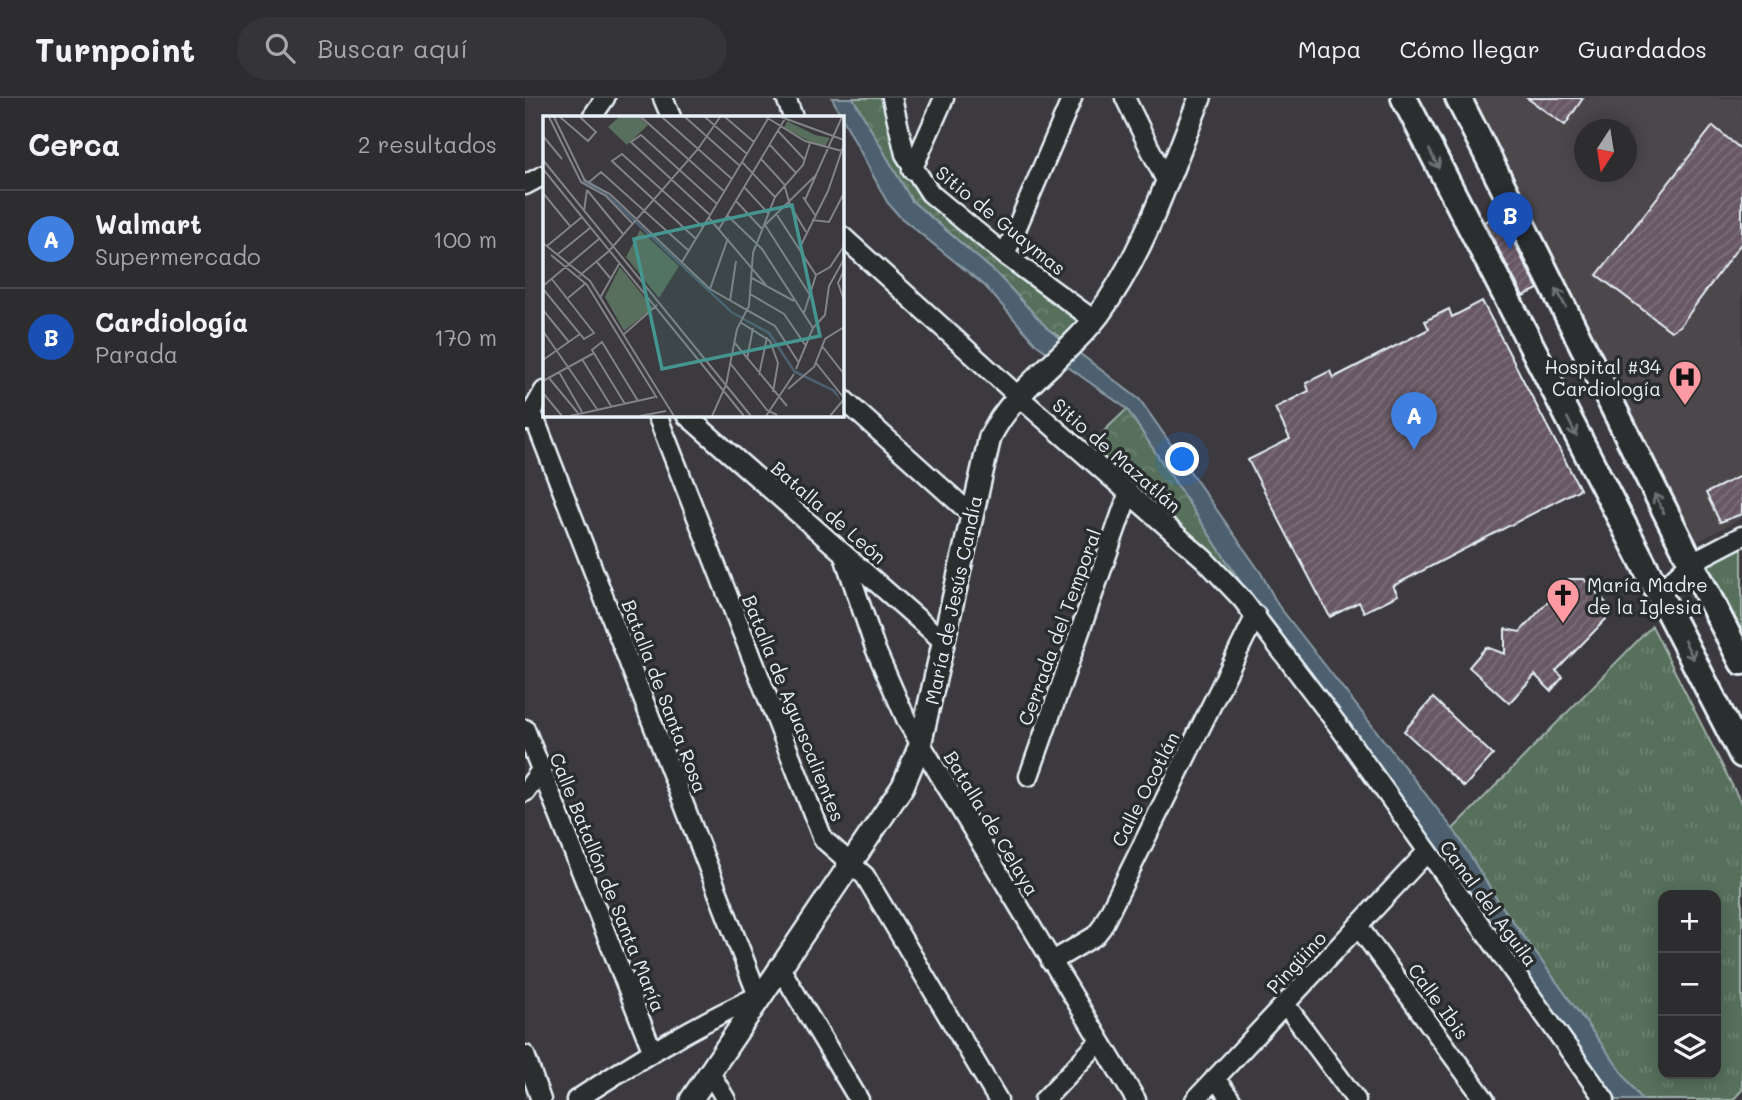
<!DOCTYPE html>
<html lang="es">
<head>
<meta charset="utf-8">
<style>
	:root { --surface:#2d2c2e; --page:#353436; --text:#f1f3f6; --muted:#a7a7aa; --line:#48484a; --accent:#e69b98 }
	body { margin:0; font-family:Mali,sans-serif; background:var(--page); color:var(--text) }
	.controls { position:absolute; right:21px; bottom:21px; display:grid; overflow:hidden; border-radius:14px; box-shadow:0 4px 18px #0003 }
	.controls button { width:63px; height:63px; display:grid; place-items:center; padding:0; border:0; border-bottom:2px solid var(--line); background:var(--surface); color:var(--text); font:35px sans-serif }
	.compass { position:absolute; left:1049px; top:21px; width:63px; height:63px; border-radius:50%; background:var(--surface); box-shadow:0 4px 18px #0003; rotate:192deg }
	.you { position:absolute; left:658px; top:362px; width:24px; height:24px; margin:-18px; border:5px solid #fff; border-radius:50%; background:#1a73e8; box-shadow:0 0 0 10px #1a73e833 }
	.badge { display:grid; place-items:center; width:46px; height:46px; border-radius:50%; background:var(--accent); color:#fff; font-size:23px; font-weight:700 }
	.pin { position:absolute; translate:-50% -58px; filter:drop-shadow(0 2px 4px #0008) }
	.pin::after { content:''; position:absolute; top:37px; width:24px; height:21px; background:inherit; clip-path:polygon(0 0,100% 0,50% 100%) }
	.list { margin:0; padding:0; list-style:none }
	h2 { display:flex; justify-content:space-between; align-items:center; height:91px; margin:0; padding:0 28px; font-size:30px }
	h2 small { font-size:23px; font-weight:400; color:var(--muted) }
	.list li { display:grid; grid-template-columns:46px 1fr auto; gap:21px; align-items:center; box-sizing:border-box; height:98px; padding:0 28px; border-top:2px solid var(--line) }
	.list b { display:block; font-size:26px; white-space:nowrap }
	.list p { margin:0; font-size:23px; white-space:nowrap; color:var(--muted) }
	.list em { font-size:23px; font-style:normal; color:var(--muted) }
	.icon { flex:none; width:38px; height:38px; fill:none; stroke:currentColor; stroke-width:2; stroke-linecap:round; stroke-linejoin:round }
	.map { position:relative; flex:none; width:1217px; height:1002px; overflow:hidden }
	header { display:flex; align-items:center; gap:42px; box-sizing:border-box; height:98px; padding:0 35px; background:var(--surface); border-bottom:2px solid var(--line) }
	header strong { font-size:33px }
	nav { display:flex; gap:38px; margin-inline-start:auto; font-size:24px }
	.search { width:490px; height:63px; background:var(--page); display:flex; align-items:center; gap:18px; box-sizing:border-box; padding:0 24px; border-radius:38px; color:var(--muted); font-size:26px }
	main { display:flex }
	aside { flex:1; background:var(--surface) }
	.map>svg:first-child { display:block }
</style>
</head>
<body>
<header>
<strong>Turnpoint</strong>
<div class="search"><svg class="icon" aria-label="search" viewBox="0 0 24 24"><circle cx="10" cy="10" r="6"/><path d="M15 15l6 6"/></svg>Buscar aquí</div>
<nav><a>Mapa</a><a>Cómo llegar</a><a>Guardados</a></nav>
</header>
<main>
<aside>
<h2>Cerca<small>2 resultados</small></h2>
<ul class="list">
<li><span class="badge" style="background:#3f7fe0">A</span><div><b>Walmart</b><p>Supermercado</p></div><em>100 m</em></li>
<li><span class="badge" style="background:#1a4fb4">B</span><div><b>Cardiología</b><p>Parada</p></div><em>170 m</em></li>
</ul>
</aside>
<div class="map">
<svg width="1217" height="1002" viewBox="0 0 1217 1002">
	<defs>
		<pattern id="grass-tufts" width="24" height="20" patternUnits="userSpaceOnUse" patternTransform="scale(1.75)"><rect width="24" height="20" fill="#576f5c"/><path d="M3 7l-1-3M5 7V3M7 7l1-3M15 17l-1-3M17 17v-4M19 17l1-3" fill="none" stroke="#6f8474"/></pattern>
		<pattern id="forest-crowns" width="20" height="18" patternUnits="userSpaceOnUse" patternTransform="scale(1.75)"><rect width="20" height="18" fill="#576f5c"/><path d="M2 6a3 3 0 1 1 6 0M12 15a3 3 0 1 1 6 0" fill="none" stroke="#6f8474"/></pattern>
		<pattern id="building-hatch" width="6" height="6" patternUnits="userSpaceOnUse" patternTransform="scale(1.75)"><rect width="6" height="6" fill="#675863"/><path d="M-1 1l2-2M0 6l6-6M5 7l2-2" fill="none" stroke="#7d707a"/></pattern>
	</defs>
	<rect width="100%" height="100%" fill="#3c3a3e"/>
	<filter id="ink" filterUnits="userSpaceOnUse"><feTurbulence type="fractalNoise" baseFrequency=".0143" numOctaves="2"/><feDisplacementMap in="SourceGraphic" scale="14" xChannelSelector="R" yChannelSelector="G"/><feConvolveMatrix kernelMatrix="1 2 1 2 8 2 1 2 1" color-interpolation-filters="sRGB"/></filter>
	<g filter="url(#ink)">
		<path fill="#4c464c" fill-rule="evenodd" d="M 947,0 L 1217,0 L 1217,420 L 1172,444 ZM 1060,32 L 1102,32 L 1102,74 L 1060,74 Z"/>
		<path fill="url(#grass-tufts)" stroke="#a0b0aa" stroke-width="2" fill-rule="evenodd" d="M 1217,449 L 1217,534 L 1183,466 Z
			M 1127,528 L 1217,707 L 1217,992 L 1208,1002 L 1117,1002 L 973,803 L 928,731 ZM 1138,797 L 1191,797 L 1191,976 L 1138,976 Z"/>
		<path fill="url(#forest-crowns)" stroke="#a0b0aa" stroke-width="2" d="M 328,0 L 367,0 L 394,83 L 569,222 L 548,247 L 523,231 L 471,175 L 387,103 Z
			M 602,311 L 715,483 L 709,492 L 557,354 Z"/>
		<path fill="#4d6170" stroke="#8b9ba6" stroke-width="2" d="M 307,0 L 328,0 L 387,103 L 471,175 L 523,231 L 615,302 L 736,475 L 753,507 L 931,735 L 973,803 L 1117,1002 L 1080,1002 L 731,517 L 715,483 L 602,311 L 512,247 L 460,188 L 375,119 L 362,104 Z"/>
		<path fill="url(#building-hatch)" stroke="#e8f1f8" stroke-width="2" d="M 1002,0 L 1058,0 L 1040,27 Z
			M 1188,28 L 1217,52 L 1217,144 L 1155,228 L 1146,233 L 1072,177 Z
			M 974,116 L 1013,191 L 998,198 L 959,124 Z
			M 957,203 L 1055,391 L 868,488 L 873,497 L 839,514 L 834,504 L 805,519 L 723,362 L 765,341 L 750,310 L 784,293 L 781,285 L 805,273 L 808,280 L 904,231 L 900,223 L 924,211 L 927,219 Z
			M 1217,377 L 1217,416 L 1195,424 L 1181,395 Z
			M 1044,481 L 1059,481 L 1081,505 L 1081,521 L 1031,573 L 1038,579 L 1026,593 L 1010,577 L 984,605 L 944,569 L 961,549 L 980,556 L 980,531 L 995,534 Z
			M 908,600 L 968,657 L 939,689 L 879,633 Z"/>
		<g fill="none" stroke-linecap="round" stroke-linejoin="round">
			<defs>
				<path id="minor" d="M 138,0 L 146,19
					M 261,0 L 268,19
					M 367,0 L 380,56 L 405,95 L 480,157 L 569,222
					M 600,0 L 641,83
					M 67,19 L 80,0
					M 387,72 L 419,0
					M 0,87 L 19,77
					M 317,138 L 493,298 L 679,461 L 717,501 L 815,630 L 1080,1002
					M 480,157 L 547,0
					M 317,300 L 446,416
					M 7,314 L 233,898 C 169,927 111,963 51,1002
					M 132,317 L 298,741 L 340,778 L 473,1002
					M 161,317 L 418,543
					M 2,323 L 19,293
					M 318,455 L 350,550 L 382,623 L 611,1002
					M 1135,493 L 1165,465 L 1217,438
					M 0,631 L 127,952
					M 504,678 L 604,394
					M 0,694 L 16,672
					M 833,828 L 960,1002
					M 526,864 L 570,838 L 577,829 L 731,517
					M 254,868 L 334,1002
					M 760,906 L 831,1002
					M 0,957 L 16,1002
					M 184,973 L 201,1002
					M 690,980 L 706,1002
					M 519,1002 L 574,944
					M 670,1002 L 902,754"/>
				<path id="tertiary" d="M 166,1002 L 378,688 L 395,647 L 465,339 C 489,290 541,260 574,216 C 621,152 645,73 675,0"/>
				<path id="secondary" d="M 879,0 L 1217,657
					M 933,0 C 1029,187 1120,377 1217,564"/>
			</defs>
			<use href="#minor" stroke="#e8f1f8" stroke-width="23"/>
			<use href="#tertiary" stroke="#e8f1f8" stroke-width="26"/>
			<use href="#secondary" stroke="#e8f1f8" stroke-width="30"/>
			<use href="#minor" stroke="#2a2d2e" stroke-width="18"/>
			<use href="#tertiary" stroke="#2a2d2e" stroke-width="21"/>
			<use href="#secondary" stroke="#2a2d2e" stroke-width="24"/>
		</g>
		<defs><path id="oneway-shaft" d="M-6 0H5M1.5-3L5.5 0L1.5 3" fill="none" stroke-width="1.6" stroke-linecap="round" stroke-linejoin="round" transform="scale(1.75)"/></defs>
		<g stroke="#6c7275">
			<use href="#oneway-shaft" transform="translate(909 61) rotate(63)"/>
			<use href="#oneway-shaft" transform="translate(1036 200) rotate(-117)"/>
			<use href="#oneway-shaft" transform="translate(1047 329) rotate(63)"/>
			<use href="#oneway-shaft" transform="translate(1134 405) rotate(-116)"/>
			<use href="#oneway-shaft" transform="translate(1164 552) rotate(63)"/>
		</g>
	</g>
	<defs>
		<symbol id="hospital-pin" viewBox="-11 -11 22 30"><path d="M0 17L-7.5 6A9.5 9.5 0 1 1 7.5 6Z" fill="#ff9aa2" stroke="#2a2d2e"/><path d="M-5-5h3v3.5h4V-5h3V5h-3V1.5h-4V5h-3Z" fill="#111"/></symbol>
		<symbol id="church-pin" viewBox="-11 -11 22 30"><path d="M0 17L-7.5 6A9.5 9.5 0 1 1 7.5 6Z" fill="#ff9aa2" stroke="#2a2d2e"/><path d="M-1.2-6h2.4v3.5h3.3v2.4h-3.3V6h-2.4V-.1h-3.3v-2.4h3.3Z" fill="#111"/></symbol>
	</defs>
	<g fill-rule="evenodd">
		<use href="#hospital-pin" x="1141" y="260" width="38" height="52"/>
		<use href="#church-pin" x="1019" y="478" width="38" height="52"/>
	</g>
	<g text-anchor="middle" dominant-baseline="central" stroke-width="7" stroke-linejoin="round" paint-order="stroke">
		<g font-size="19" fill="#e8f1f8" stroke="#2a2d2e">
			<text transform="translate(476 122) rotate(39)">Sitio de Guaymas</text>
			<text transform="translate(592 357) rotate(41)">Sitio de Mazatlán</text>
			<text transform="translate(304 414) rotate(41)">Batalla de León</text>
			<text transform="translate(428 502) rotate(-78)">María de Jesús Candía</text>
			<text transform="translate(534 529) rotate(-70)">Cerrada del Temporal</text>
			<text transform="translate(140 598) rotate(69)">Batalla de Santa Rosa</text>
			<text transform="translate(269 610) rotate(68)">Batalla de Aguascalientes</text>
			<text transform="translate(620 691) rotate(-63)">Calle Ocotlán</text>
			<text transform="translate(467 725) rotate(59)">Batalla de Celaya</text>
			<text transform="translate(83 784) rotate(68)">Calle Batallón de Santa María</text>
			<text transform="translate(964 805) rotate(54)">Canal del Aguila</text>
			<text transform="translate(771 864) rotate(-47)">Pingüino</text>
			<text transform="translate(914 903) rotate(54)">Calle Ibis</text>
		</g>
		<g font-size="19" fill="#e8f1f8" stroke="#2a2d2e" text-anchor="end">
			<text x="1136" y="268">Hospital #34<tspan x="1136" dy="22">Cardiología</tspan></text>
			<text x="1062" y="486" text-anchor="start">María Madre<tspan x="1062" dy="22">de la Iglesia</tspan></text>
		</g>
	</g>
	<g transform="translate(18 18)">
		<rect width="301" height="301" fill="#3c3a3e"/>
		<path d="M 244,5 L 272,19 L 287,22 L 282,30 L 268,26 L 241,12 ZM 97,114 L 136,150 L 116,182 L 83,141 ZM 77,151 L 110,192 L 81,215 L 62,181 Z" fill="#576f5c"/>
		<path d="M 76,1 L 96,1 L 105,9 L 84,29 L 65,11 Z" fill="#576f5c"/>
		<path d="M 40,61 L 62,75 L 190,196 L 227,216 L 252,254 L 292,274 L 298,285 L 289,275 L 251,257 L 225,218 L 188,197 L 63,80 L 39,68 Z" fill="#4d6170"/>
		<path fill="none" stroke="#818388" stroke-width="2" d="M 6,1 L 38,66 L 63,80 L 89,107M 11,1 L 42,65 L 67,78 L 167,173 L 232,210 L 256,247M 17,1 L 45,25 L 53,16 L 37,1M 98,1 L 182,76M 119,1 L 189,63M 142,1 L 197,50M 162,1 L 204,38M 182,1 L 211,26M 223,1 L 262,25 L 299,35M 238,1 L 301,24M 235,15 L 262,44M 0,20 L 19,43M 227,29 L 253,57M 218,43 L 241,68 L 247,89 L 263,116M 0,44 L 208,300M 199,46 L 232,81M 0,53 L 201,300M 45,67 L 58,56 L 146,135M 201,71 L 226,98M 44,74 L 80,118M 0,77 L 27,110M 260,81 L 272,99M 262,84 L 273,59M 193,85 L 220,114M 41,95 L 44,74M 167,99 L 88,26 L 98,19 L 174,88M 184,99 L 219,133 L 270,212M 234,99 L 273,159M 166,102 L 223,169M 269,104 L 286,106 L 301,77M 176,113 L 243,1M 153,123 L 69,45 L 79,38 L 160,111M 0,127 L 47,165 L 131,300M 4,130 L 39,101M 256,133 L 285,75 L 301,28M 15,138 L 47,112M 8,139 L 44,169 L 114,282M 53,145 L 68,163M 139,146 L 226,1M 301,154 L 295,167 L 301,184M 273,159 L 287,151 L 301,130M 36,160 L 66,135 L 155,33 L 177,1M 207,161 L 251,185M 0,170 L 56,123M 0,173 L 41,223 L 51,217 L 8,162M 167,173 L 185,122M 207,178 L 241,198 L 263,230M 267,179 L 222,109 L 273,59 L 299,1M 25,182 L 43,167M 57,182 L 76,148M 187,185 L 193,145M 0,194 L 26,226M 261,197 L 273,159M 197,206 L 227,225 L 235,247 L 230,276M 0,215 L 54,293M 80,219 L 114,189M 191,226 L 244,290M 279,230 L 301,258M 39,243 L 68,290M 204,243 L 210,212M 0,244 L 37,218M 187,247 L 224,294 L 234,299M 273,247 L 301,282M 253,253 L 270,212 L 282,199 L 286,170 L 301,143M 16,256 L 39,296M 216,259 L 224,221M 6,262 L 35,297M 0,265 L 51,237M 245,273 L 271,251 L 282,223 L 301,211M 0,277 L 19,300M 82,288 L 49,234 L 59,226 L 95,285M 27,300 L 112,281M 97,300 L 123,295M 169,300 L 183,269 L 194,213 L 206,190 L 210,137 L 232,81 L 260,49 L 267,27M 223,300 L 251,258M 287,300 L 301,283"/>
		<path fill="#459590" fill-opacity="0.15" stroke="#459590" stroke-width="3.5" d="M 249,89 L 277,220 L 119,253 L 91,123 Z"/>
		<rect width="301" height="301" fill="none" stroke="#e8f1f8" stroke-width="3.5"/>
	</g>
</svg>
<div class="controls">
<button>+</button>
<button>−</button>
<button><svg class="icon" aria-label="layers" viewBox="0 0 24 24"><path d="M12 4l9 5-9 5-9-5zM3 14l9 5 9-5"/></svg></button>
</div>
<svg class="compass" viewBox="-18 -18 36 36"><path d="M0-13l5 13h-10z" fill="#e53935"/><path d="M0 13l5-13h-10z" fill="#a7a7aa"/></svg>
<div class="you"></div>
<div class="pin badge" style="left:889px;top:352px;background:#3f7fe0">A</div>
<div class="pin badge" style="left:985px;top:152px;background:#1a4fb4">B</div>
</div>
</main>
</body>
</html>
